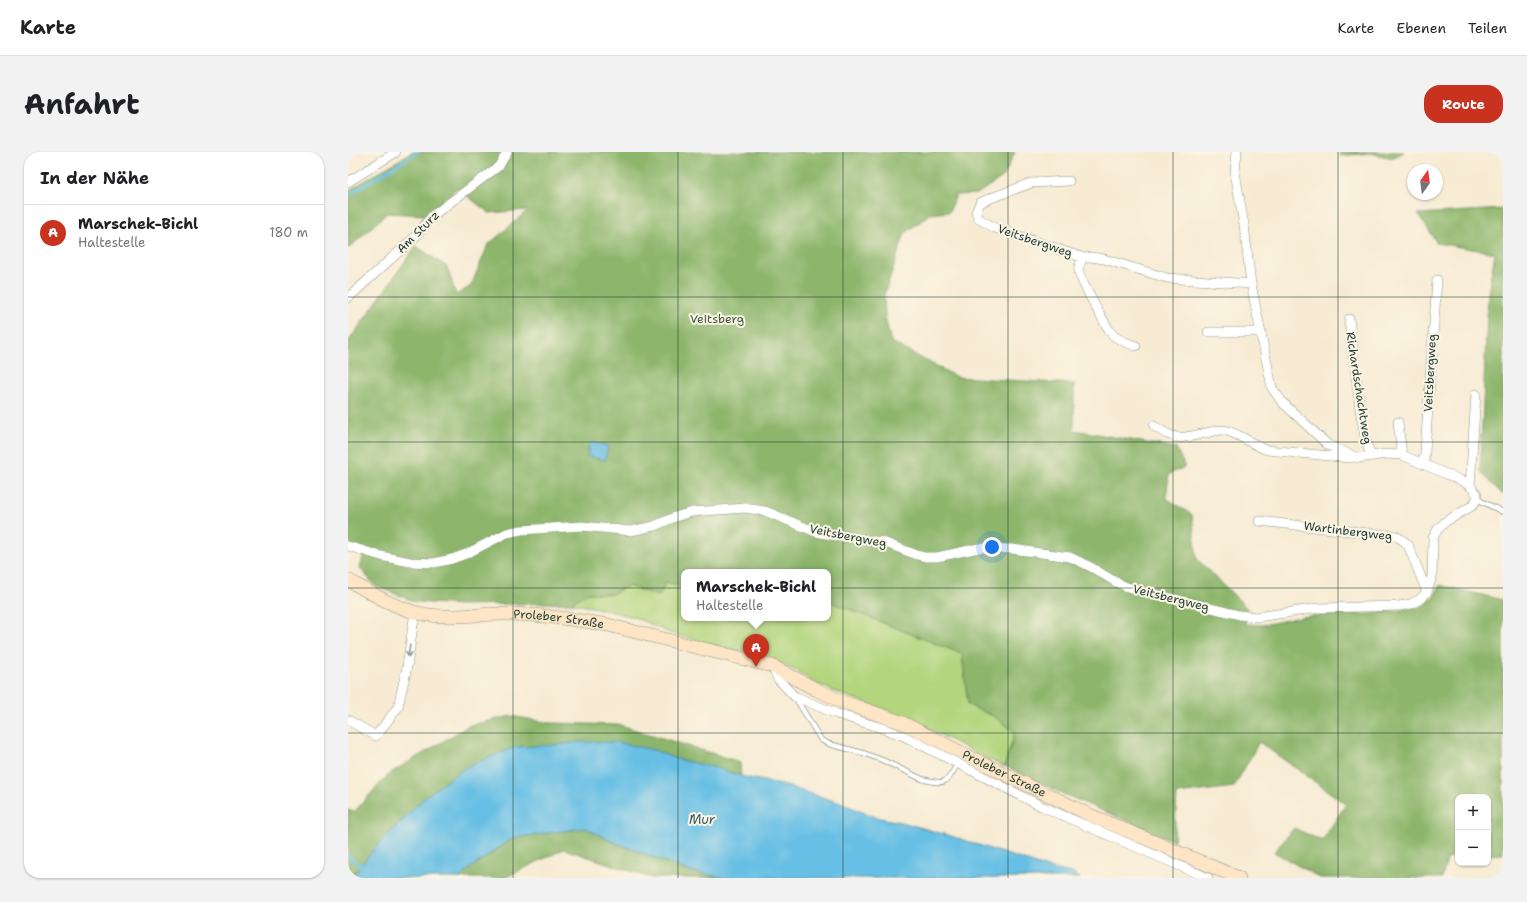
<!DOCTYPE html>
<html lang="de">
<head>
<meta charset="utf-8">
<style>
	:root { --surface:#fff; --page:#f2f2f2; --text:#202124; --muted:#757577; --line:#e0e0e0; --accent:#c8321e }
	body { margin:0; font-family:"Shantell Sans",sans-serif; background:var(--page); color:var(--text) }
	.controls { position:absolute; right:12px; bottom:12px; display:grid; overflow:hidden; border-radius:8px; box-shadow:0 1px 3px #0004 }
	.controls button { width:36px; height:36px; display:grid; place-items:center; padding:0; border:0; border-bottom:1px solid var(--line); background:var(--surface); color:var(--text); font:20px sans-serif }
	.compass { position:absolute; left:1059px; top:12px; width:36px; height:36px; border-radius:50%; background:var(--surface); box-shadow:0 1px 3px #0004; rotate:14deg }
	.you { position:absolute; left:644px; top:395px; width:14px; height:14px; margin:-10px; border:3px solid #fff; border-radius:50%; background:#1a73e8; box-shadow:0 0 0 6px #1a73e833 }
	.badge { display:grid; place-items:center; width:26px; height:26px; border-radius:50%; background:var(--accent); color:#fff; font-size:13px; font-weight:700 }
	.pin { position:absolute; translate:-50% -33px; filter:drop-shadow(0 1px 2px #0008) }
	.pin::after { content:''; position:absolute; top:21px; width:14px; height:12px; background:inherit; clip-path:polygon(0 0,100% 0,50% 100%) }
	.popup { position:absolute; left:333px; top:417px; width:150px; height:52px; box-sizing:border-box; display:grid; place-content:center; border-radius:8px; background:var(--surface); filter:drop-shadow(0 1px 3px #0005); font-size:13px; white-space:nowrap; color:var(--muted) }
	.popup b { font-size:15px; color:var(--text) }
	.popup::after { content:''; position:absolute; left:50%; top:100%; margin-left:-8px; border:8px solid transparent; border-top-color:var(--surface) }
	.list { margin:0; padding:0; list-style:none }
	h2 { display:flex; justify-content:space-between; align-items:center; height:52px; margin:0; padding:0 16px; font-size:17px }
	h2 small { font-size:13px; font-weight:400; color:var(--muted) }
	.list li { display:grid; grid-template-columns:26px 1fr auto; gap:12px; align-items:center; box-sizing:border-box; height:56px; padding:0 16px; border-top:1px solid var(--line) }
	.list b { display:block; font-size:15px; white-space:nowrap }
	.list p { margin:0; font-size:13px; white-space:nowrap; color:var(--muted) }
	.list em { font-size:13px; font-style:normal; color:var(--muted) }
	.map { position:relative; flex:none; width:1155px; height:726px; overflow:hidden; border-radius:16px }
	header { display:flex; align-items:center; gap:24px; box-sizing:border-box; height:56px; padding:0 20px; background:var(--surface); border-bottom:1px solid var(--line) }
	header strong { font-size:19px }
	nav { display:flex; gap:22px; margin-inline-start:auto; font-size:14px }
	.intro { display:flex; align-items:center; justify-content:space-between; box-sizing:border-box; height:96px; padding:0 24px }
	h1 { margin:0; font-size:28px }
	.button { padding:10px 18px; border-radius:16px; background:var(--accent); color:#fff; font-size:14px; font-weight:700 }
	main { display:flex; gap:24px; padding:0 24px }
	aside { flex:1; background:var(--surface); border-radius:16px; box-shadow:0 1px 3px #0004 }
	.map>svg:first-child { display:block }
</style>
</head>
<body>
<header>
<strong>Karte</strong>
<nav><a>Karte</a><a>Ebenen</a><a>Teilen</a></nav>
</header>
<div class="intro"><h1>Anfahrt</h1><a class="button">Route</a></div>
<main>
<aside>
<h2>In der Nähe<small></small></h2>
<ul class="list">
<li><span class="badge">A</span><div><b>Marschek-Bichl</b><p>Haltestelle</p></div><em>180 m</em></li>
</ul>
</aside>
<div class="map">
<svg width="1155" height="726" viewBox="0 0 1155 726">
	<rect width="100%" height="100%" fill="#fcf5e5"/>
	<filter id="ink" filterUnits="userSpaceOnUse"><feTurbulence type="fractalNoise" baseFrequency=".025" numOctaves="2"/><feDisplacementMap in="SourceGraphic" scale="8" xChannelSelector="R" yChannelSelector="G"/><feConvolveMatrix kernelMatrix="1 2 1 2 8 2 1 2 1" color-interpolation-filters="sRGB"/></filter>
	<filter id="wash" filterUnits="userSpaceOnUse"><feTurbulence type="fractalNoise" baseFrequency=".012" numOctaves="4" result="noise"/><feDisplacementMap in="SourceGraphic" scale="16" xChannelSelector="R" yChannelSelector="G"/><feGaussianBlur stdDeviation="0.9" result="paint"/><feColorMatrix in="noise" values="0 0 0 0 0 0 0 0 0 0 0 0 0 0 0 0 0 1.4 0 .05"/><feComposite in="paint" operator="in"/></filter>
	<g filter="url(#wash)">
		<rect width="100%" height="100%" fill="#f7ebd3"/>
		<path fill="#b2d57d" stroke="#688958" d="M 318,430 L 336,435 L 336,466 L 480,466 L 480,449 L 614,502 L 620,552 L 645,564 L 667,580 L 656,615 L 559,566 L 485,539 L 462,528 L 454,522 L 435,513 L 397,501 L 398,499 L 391,498 L 390,499 L 322,481 L 286,465 L 249,456 L 223,451 L 239,441 L 264,442 L 280,434 L 311,444 Z"/>
		<path fill="#8db66c" stroke="#567a50" d="M 64,0 L 667,0 L 656,24 L 629,42 L 608,43 L 601,60 L 582,62 L 557,81 L 536,143 L 537,164 L 543,190 L 609,225 L 726,232 L 726,278 L 828,296 L 837,315 L 821,322 L 818,346 L 844,363 L 849,407 L 899,456 L 897,472 L 915,473 L 953,465 L 999,461 L 1021,462 L 1073,455 L 1085,446 L 1092,433 L 1155,448 L 1155,702 L 1140,703 L 1140,645 L 1110,645 L 1110,705 L 1100,705 L 1094,726 L 972,726 L 926,700 L 946,676 L 974,689 L 998,652 L 911,590 L 886,635 L 829,642 L 826,689 L 713,641 L 657,614 L 667,580 L 645,564 L 620,553 L 614,502 L 480,449 L 480,420 L 336,420 L 336,435 L 318,430 L 311,444 L 280,434 L 264,442 L 239,441 L 223,451 L 113,453 L 68,450 L 27,434 L 12,416 L 15,405 L 0,389 L 0,190 L 68,94 L 99,115 L 108,143 L 123,134 L 140,93 L 180,58 L 141,61 L 109,36 L 77,63 L 39,61 L 0,97 L 0,39 Z
			M 992,0 L 1056,0 L 1044,6 L 1022,1 L 992,4 Z
			M 1155,57 L 1155,343 L 1132,319 L 1140,141 L 1147,101 L 1089,91 L 1070,62 Z
			M 163,564 L 203,571 L 272,573 L 392,610 L 393,624 L 369,616 L 328,607 L 306,598 L 232,590 L 207,593 L 78,644 L 27,696 L 3,726 L 0,726 L 0,658 L 6,660 L 41,622 L 122,573 Z
			M 238,676 L 261,688 L 340,719 L 377,726 L 304,726 L 216,697 L 156,726 L 112,726 L 121,717 L 165,686 Z"/>
		<path fill="#68bfe5" stroke="#447e8c" d="M 242,290 L 260,294 L 257,308 L 239,304 Z
			M 232,590 L 269,590 L 306,598 L 328,607 L 369,616 L 393,624 L 438,634 L 487,649 L 528,665 L 557,671 L 606,685 L 700,716 L 724,721 L 732,726 L 377,726 L 340,719 L 261,688 L 238,676 L 165,686 L 121,717 L 112,726 L 3,726 L 27,696 L 78,644 L 116,616 L 167,595 L 207,593 Z"/>
		<g fill="none" stroke-linecap="round" stroke-linejoin="round">
			<path stroke="#68bfe5" stroke-width="3" d="M 0,43 L 70,0
				M 0,704 L 16,716"/>
		</g>
	</g>
	<g filter="url(#ink)">
		<g fill="none" stroke-linecap="round" stroke-linejoin="round">
			<defs>
				<path id="service" d="M 1129,347 L 1155,360
					M 447,545 L 473,588 L 481,592 L 515,601 L 534,608 L 574,627 C 597,633 599,632 609,612"/>
				<path id="minor" d="M 721,29 L 683,31 L 638,48 L 632,51 L 628,60 L 631,67 L 647,76 L 736,106 L 743,105 L 756,107 L 819,126 L 903,132
					M 0,30 L 48,0
					M 736,106 C 732,110 730,114 731,120 C 732,128 760,178 765,183 C 772,189 780,191 788,194
					M 0,146 L 67,85 L 84,64 L 151,14 L 159,0
					M 1001,167 L 1012,257 L 1018,290 L 1023,304
					M 860,180 L 913,180
					M 1050,270 L 1054,303
					M 806,274 C 827,289 834,287 858,281 C 863,280 869,278 874,278 C 885,278 907,294 919,298 L 1003,306
					M 1076,313 L 1089,128
					M 1122,334 L 1128,242
					M 911,369 L 1048,384 L 1056,389 L 1060,393 L 1079,440
					M 0,394 L 33,404 L 62,410 L 86,411 L 104,407 L 118,402 L 159,381 L 173,378 L 234,374 L 283,379 L 306,374 L 327,365 L 344,360 L 397,356 L 417,359 L 468,380 L 493,385 L 535,390 L 569,403 L 577,405 L 589,405 L 631,396 L 664,397 L 722,405 L 743,415 L 766,429 L 779,435 L 891,463 L 909,465 L 971,456 L 1051,454 L 1063,452 L 1072,447 L 1079,440 L 1084,424 L 1085,386 L 1090,377 L 1097,370 L 1124,354 L 1129,347 L 1129,342 L 1122,334 L 1112,328 L 1054,303 L 1039,302 L 1010,306 L 980,293 L 935,251 L 924,236 L 903,132 L 896,73 L 887,20 L 889,0
					M 424,514 L 430,527 L 446,544 L 489,562 L 531,575 L 556,584 L 695,655 L 860,726
					M 0,568 L 28,584 L 50,555 L 59,515 L 67,460"/>
				<g id="secondary">
					<path id="s1" d="M 0,428 C 21,440 42,453 66,460 C 96,468 126,462 157,462 C 192,462 225,467 260,473 L 424,514 L 469,538 L 495,550 L 555,571 L 630,609 L 744,664 L 891,726"/>
				</g>
			</defs>
			<use href="#service" stroke="#8b9484" stroke-width="6"/>
			<use href="#minor" stroke="#8b9484" stroke-width="10"/>
			<use href="#secondary" stroke="#8b9484" stroke-width="14"/>
			<use href="#service" stroke="#fff" stroke-width="4.5"/>
			<use href="#minor" stroke="#fff" stroke-width="9"/>
			<use href="#secondary" stroke="#fde5c5" stroke-width="13"/>
		</g>
		<defs><path id="oneway-shaft" d="M-6 0H5M1.5-3L5.5 0L1.5 3" fill="none" stroke-width="1.6" stroke-linecap="round" stroke-linejoin="round"/></defs>
		<use stroke="#8f9e9a" href="#oneway-shaft" transform="translate(61 499) rotate(98)"/>
	</g>
	<path fill="none" stroke="#1f3d34" stroke-width="1" stroke-opacity="0.55" d="M 165,0 L 165,726M 330,0 L 330,726M 495,0 L 495,726M 660,0 L 660,726M 825,0 L 825,726M 990,0 L 990,726M 0,145 L 1155,145M 0,290 L 1155,290M 0,436 L 1155,436M 0,581 L 1155,581"/>
	<g text-anchor="middle" dominant-baseline="central" stroke-width="4" stroke-linejoin="round" paint-order="stroke">
		<g font-size="12" fill="#1f3d34" stroke="#fcf5e5">
			<text transform="translate(70 80) rotate(-45)">Am Sturz</text>
			<text transform="translate(687 89) rotate(19)">Veitsbergweg</text>
			<text transform="translate(1082 221) rotate(-87)">Veitsbergweg</text>
			<text transform="translate(1011 236) rotate(81)">Richardschachtweg</text>
			<text transform="translate(1000 379) rotate(7)">Wartinbergweg</text>
			<text transform="translate(500 384) rotate(11)">Veitsbergweg</text>
			<text transform="translate(823 446) rotate(14)">Veitsbergweg</text>
			<text stroke="none"><textPath href="#s1" startOffset="219">Proleber Straße</textPath></text>
			<text stroke="none"><textPath href="#s1" startOffset="694">Proleber Straße</textPath></text>
		</g>
		<g font-size="12" fill="#3c5b43" stroke="#fcf5e5">
			<text x="369" y="167">Veitsberg</text>
		</g>
		<g font-size="13" font-style="italic" fill="#315e60" stroke="#fcf5e5">
			<text x="354" y="667">Mur</text>
		</g>
	</g>
</svg>
<div class="controls">
<button>+</button>
<button>−</button>
</div>
<svg class="compass" viewBox="-18 -18 36 36"><path d="M0-13l5 13h-10z" fill="#e53935"/><path d="M0 13l5-13h-10z" fill="#757577"/></svg>
<div class="you"></div>
<div class="pin badge" style="left:408px;top:515px">A</div>
<div class="popup"><b>Marschek-Bichl</b>Haltestelle</div>
</div>
</main>
</body>
</html>
